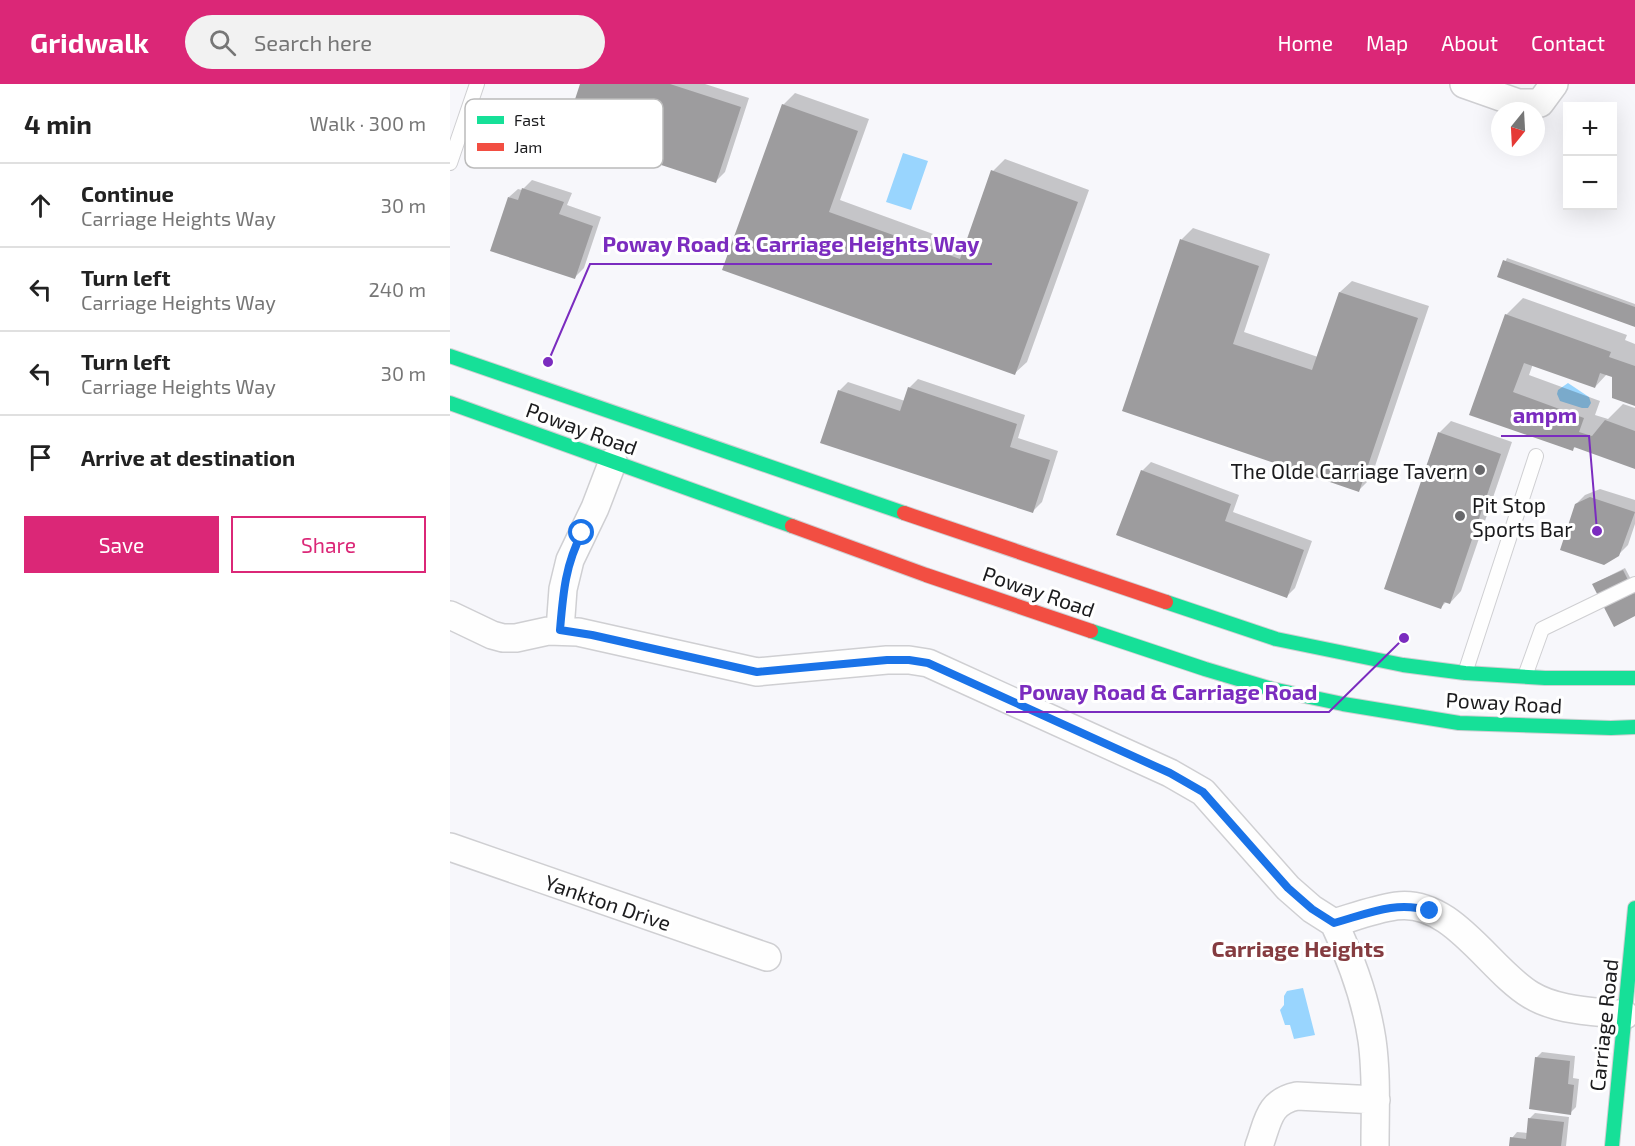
<!DOCTYPE html>
<html lang="en">
<head>
<meta charset="utf-8">
<style>
	:root { --surface:#fff; --page:#f2f2f2; --text:#222; --muted:#767676; --line:#e0e0e0; --accent:#db2777 }
	body { margin:0; font-family:"Exo 2",sans-serif; background:var(--page); color:var(--text) }
	.controls { position:absolute; right:18px; top:18px; display:grid; overflow:hidden; border-radius:0px; box-shadow:0 6px 24px #0002 }
	.controls button { width:54px; height:54px; display:grid; place-items:center; padding:0; border:0; border-bottom:2px solid var(--line); background:var(--surface); color:var(--text); font:30px sans-serif }
	.compass { position:absolute; left:1041px; top:18px; width:54px; height:54px; border-radius:50%; background:var(--surface); box-shadow:0 6px 24px #0002; rotate:198deg }
	.stop { position:absolute; width:18px; height:18px; margin:-14px; border:4px solid #1a73e8; border-radius:50%; background:#fff }
	.stop.end { background:#1a73e8; border-color:#fff; box-shadow:0 2px 6px #0008 }
	.list { margin:0; padding:0; list-style:none }
	h2 { display:flex; justify-content:space-between; align-items:center; height:78px; margin:0; padding:0 24px; font-size:26px }
	h2 small { font-size:20px; font-weight:400; color:var(--muted) }
	.list li { display:grid; grid-template-columns:39px 1fr auto; gap:18px; align-items:center; box-sizing:border-box; height:84px; padding:0 24px; border-top:2px solid var(--line) }
	.list b { display:block; font-size:22px; white-space:nowrap }
	.list p { margin:0; font-size:20px; white-space:nowrap; color:var(--muted) }
	.list em { font-size:20px; font-style:normal; color:var(--muted) }
	.actions { display:flex; gap:12px; padding:18px 24px }
	.actions a { flex:1; padding:14px 0; border:2px solid var(--accent); border-radius:0px; text-align:center; font-size:21px; color:var(--accent) }
	.actions .main { background:var(--accent); color:#fff }
	.icon { flex:none; width:33px; height:33px; fill:none; stroke:currentColor; stroke-width:2; stroke-linecap:round; stroke-linejoin:round }
	.map { position:relative; flex:none; width:1185px; height:1062px; overflow:hidden }
	header { display:flex; align-items:center; gap:36px; box-sizing:border-box; height:84px; padding:0 30px; background:var(--accent); color:#fff }
	header strong { font-size:28px }
	nav { display:flex; gap:33px; margin-inline-start:auto; font-size:21px }
	.search { width:420px; height:54px; background:var(--page); display:flex; align-items:center; gap:15px; box-sizing:border-box; padding:0 21px; border-radius:33px; color:var(--muted); font-size:22px }
	main { display:flex }
	aside { flex:1; background:var(--surface) }
	.map>svg:first-child { display:block }
</style>
</head>
<body>
<header>
<strong>Gridwalk</strong>
<div class="search"><svg class="icon" aria-label="search" viewBox="0 0 24 24"><circle cx="10" cy="10" r="6"/><path d="M15 15l6 6"/></svg>Search here</div>
<nav><a>Home</a><a>Map</a><a>About</a><a>Contact</a></nav>
</header>
<main>
<aside>
<h2>4 min<small>Walk · 300 m</small></h2>
<ul class="list">
<li><svg class="icon" aria-label="ahead" viewBox="0 0 24 24"><path d="M12 20V5M6 11l6-6 6 6"/></svg><div><b>Continue</b><p>Carriage Heights Way</p></div><em>30 m</em></li>
<li><svg class="icon" aria-label="left" viewBox="0 0 24 24"><path d="M17 20v-9H6M10 6l-5 5 5 5"/></svg><div><b>Turn left</b><p>Carriage Heights Way</p></div><em>240 m</em></li>
<li><svg class="icon" aria-label="left" viewBox="0 0 24 24"><path d="M17 20v-9H6M10 6l-5 5 5 5"/></svg><div><b>Turn left</b><p>Carriage Heights Way</p></div><em>30 m</em></li>
<li><svg class="icon" aria-label="arrive" viewBox="0 0 24 24"><path d="M6 21V4h12l-3 4 3 4H6"/></svg><div><b>Arrive at destination</b></div></li>
</ul>
<div class="actions"><a class="main">Save</a><a>Share</a></div>
</aside>
<div class="map">
<svg width="1185" height="1062" viewBox="0 0 1185 1062">
	<rect width="100%" height="100%" fill="#f7f7fb"/>
	<path fill="#99d5fe" d="M 453,69 L 478,77 L 461,126 L 436,118 Z
		M 1118,299 L 1139,313 L 1141,319 L 1138,324 L 1132,324 L 1110,317 L 1107,310 L 1108,306 Z
		M 853,904 L 865,951 L 844,955 L 840,941 L 835,941 L 830,926 L 834,921 L 834,912 L 837,907 Z"/>
	<path fill="#0003" d="M 132,0 L 255,0 L 299,14 L 275,88 L 266,97 Z
		M 345,9 L 419,35 L 390,116 L 516,162 L 543,87 L 555,75 L 639,106 L 577,278 L 565,289 L 274,185 L 333,21 Z
		M 82,96 L 122,109 L 117,121 L 151,133 L 134,184 L 125,193 L 59,113 L 68,105 L 72,106 Z
		M 743,144 L 820,170 L 794,248 L 868,273 L 890,208 L 902,197 L 979,222 L 921,394 L 909,406 L 674,326 L 732,155 Z
		M 1057,174 L 1185,220 L 1185,241 L 1049,192 Z
		M 1073,214 L 1177,251 L 1175,256 L 1185,260 L 1185,320 L 1163,292 L 1157,290 L 1145,303 L 1083,280 L 1079,291 L 1150,317 L 1145,331 L 1158,335 L 1173,320 L 1185,324 L 1185,383 L 1126,362 L 1122,366 L 1021,330 L 1056,231 Z
		M 468,295 L 575,331 L 568,354 L 608,367 L 592,418 L 583,427 L 389,307 L 398,298 L 455,317 L 459,304 Z
		M 1001,337 L 1062,358 L 1011,507 L 1000,519 L 996,518 L 991,523 L 989,349 Z
		M 701,378 L 789,411 L 783,428 L 862,457 L 845,504 L 836,513 L 692,387 Z
		M 1150,405 L 1185,416 L 1185,440 L 1178,461 L 1168,471 L 1126,420 L 1135,411 Z
		M 1175,484 L 1185,503 L 1185,530 L 1147,498 Z
		M 1092,968 L 1125,972 L 1123,994 L 1129,995 L 1126,1023 L 1120,1029 L 1086,974 Z
		M 1085,1029 L 1119,1033 L 1116,1062 L 1061,1062 L 1062,1054 L 1067,1048 L 1078,1049 L 1080,1034 Z"/>
	<path fill="#9d9c9e" d="M 130,0 L 220,0 L 291,23 L 266,99 L 114,49 Z
		M 332,20 L 408,47 L 379,128 L 510,175 L 541,86 L 628,118 L 565,291 L 272,186 Z
		M 72,104 L 114,118 L 109,130 L 143,142 L 125,195 L 40,167 L 58,113 L 68,116 Z
		M 730,155 L 809,182 L 783,260 L 862,286 L 889,208 L 968,234 L 909,408 L 672,327 Z
		M 1053,176 L 1185,223 L 1185,243 L 1047,193 Z
		M 1055,230 L 1161,268 L 1159,273 L 1185,282 L 1185,322 L 1162,314 L 1162,293 L 1150,289 L 1145,304 L 1074,279 L 1063,308 L 1134,334 L 1129,348 L 1142,352 L 1155,336 L 1185,347 L 1185,385 L 1124,363 L 1123,367 L 1019,331 Z
		M 458,303 L 567,340 L 560,363 L 600,376 L 583,429 L 370,359 L 388,306 L 450,327 Z
		M 988,348 L 1051,370 L 1000,520 L 994,518 L 991,525 L 934,505 Z
		M 691,386 L 781,420 L 775,437 L 854,466 L 837,514 L 666,451 Z
		M 1140,413 L 1185,428 L 1169,472 L 1154,481 L 1110,466 L 1125,420 Z
		M 1173,486 L 1185,510 L 1185,532 L 1164,543 L 1142,500 Z
		M 1085,973 L 1120,977 L 1118,1000 L 1124,1001 L 1121,1031 L 1079,1025 Z
		M 1078,1034 L 1114,1038 L 1111,1062 L 1059,1062 L 1060,1053 L 1076,1055 Z"/>
	<g fill="none" stroke-linecap="round" stroke-linejoin="round">
		<defs>
			<path id="lane" d="M 0,79 L 27,0
				M 1015,589 L 1086,372
				M 1075,592 L 1092,545 L 1185,500"/>
			<path id="street" d="M 1014,0 L 1068,19 L 1090,19 L 1104,0
				M 0,531 L 42,551 L 53,554 L 66,554 L 98,547 L 128,548 L 307,588 L 437,576 L 459,576 L 478,579 L 720,689 L 753,708 L 838,804 L 862,825 L 884,839 C 904,833 925,825 946,822 C 1002,814 1039,886 1081,911 C 1107,927 1144,927 1175,931
				M 110,546 L 113,505 L 120,476 L 145,424 L 163,377
				M 0,763 L 317,873
				M 884,839 C 901,875 916,916 922,956 C 927,991 925,1027 925,1062
				M 809,1062 C 818,1038 818,1018 847,1012 L 926,1016"/>
			<path id="fast" d="M 0,272 L 454,429
				M 0,319 L 342,442
				M 716,518 L 826,555 L 953,581 L 1015,589 L 1095,594 L 1185,594
				M 641,547 L 755,585 L 822,605 L 893,620 L 1009,639 L 1161,644 L 1185,643
				M 1162,1062 L 1185,824"/>
			<path id="jam" d="M 454,429 L 716,518
				M 342,442 L 476,491 L 641,547"/>
		</defs>
		<use href="#lane" stroke="#cfcfd2" stroke-width="16"/>
		<use href="#street" stroke="#cfcfd2" stroke-width="30"/>
		<use href="#fast" stroke="#cfcfd2" stroke-width="16"/>
		<use href="#jam" stroke="#cfcfd2" stroke-width="16"/>
		<use href="#lane" stroke="#fefefe" stroke-width="14"/>
		<use href="#street" stroke="#fefefe" stroke-width="27"/>
		<use href="#fast" stroke="#16e098" stroke-width="14"/>
		<use href="#jam" stroke="#f24e42" stroke-width="14"/>
	</g>
	<g fill="none" stroke-linecap="round" stroke-linejoin="round">
		<path stroke="#1a73e8" stroke-width="8" d="M 132,449 C 115,481 113,511 110,546 L 142,551 L 307,588 L 437,576 L 459,576 L 478,579 L 720,689 L 753,708 L 838,804 L 862,825 L 884,839 C 917,830 946,816 980,827"/>
	</g>
	<g fill="#68686b" stroke="#fff" stroke-width="2">
		<circle cx="1030" cy="386" r="6"/>
		<circle cx="1010" cy="432" r="6"/>
	</g>
	<g text-anchor="middle" dominant-baseline="central" stroke-width="6" stroke-linejoin="round" paint-order="stroke">
		<g font-size="21" fill="#1b1b1d" stroke="#fff">
			<text transform="translate(132 344) rotate(20)">Poway Road</text>
			<text transform="translate(589 507) rotate(19)">Poway Road</text>
			<text transform="translate(1054 618) rotate(3)">Poway Road</text>
			<text transform="translate(158 818) rotate(19)">Yankton Drive</text>
			<text transform="translate(1153 941) rotate(-84)">Carriage Road</text>
		</g>
		<g font-size="21" fill="#1b1b1d" stroke="#fff" text-anchor="end">
			<text x="1018" y="386">The Olde Carriage Tavern</text>
			<text x="1022" y="420" text-anchor="start">Pit Stop<tspan x="1022" dy="24">Sports Bar</tspan></text>
		</g>
		<g font-size="22" font-weight="bold" fill="#853c40" stroke="#fff">
			<text x="848" y="864">Carriage Heights</text>
		</g>
	</g>
	<rect x="15" y="15" width="198" height="69" rx="9" fill="#fff" stroke="#bbb" stroke-width="1.5"/>
	<rect x="27" y="32" width="27" height="8" fill="#16e098"/>
	<rect x="27" y="59" width="27" height="8" fill="#f24e42"/>
	<g font-size="16" fill="#1b1b1d">
		<text x="64" y="42">Fast</text>
		<text x="64" y="69">Jam</text>
	</g>
	<path fill="none" stroke="#7b2cbf" stroke-width="2" d="M98 278L140 180H542M1147 447L1139 352H1051M954 554L879 628H556"/>
	<g fill="#7b2cbf" stroke="#fff" stroke-width="2">
		<circle cx="98" cy="278" r="6"/>
		<circle cx="1147" cy="447" r="6"/>
		<circle cx="954" cy="554" r="6"/>
	</g>
	<g font-size="22" text-anchor="middle" font-weight="bold" fill="#7b2cbf" stroke="#fff" stroke-width="6" stroke-linejoin="round" paint-order="stroke">
		<text x="341" y="168">Poway Road &amp; Carriage Heights Way</text>
		<text x="1095" y="339">ampm</text>
		<text x="718" y="616">Poway Road &amp; Carriage Road</text>
	</g>
</svg>
<div class="controls">
<button>+</button>
<button>−</button>
</div>
<svg class="compass" viewBox="-18 -18 36 36"><path d="M0-13l5 13h-10z" fill="#e53935"/><path d="M0 13l5-13h-10z" fill="#767676"/></svg>
<div class="stop" style="left:132px;top:449px"></div>
<div class="stop end" style="left:980px;top:827px"></div>
</div>
</main>
</body>
</html>
